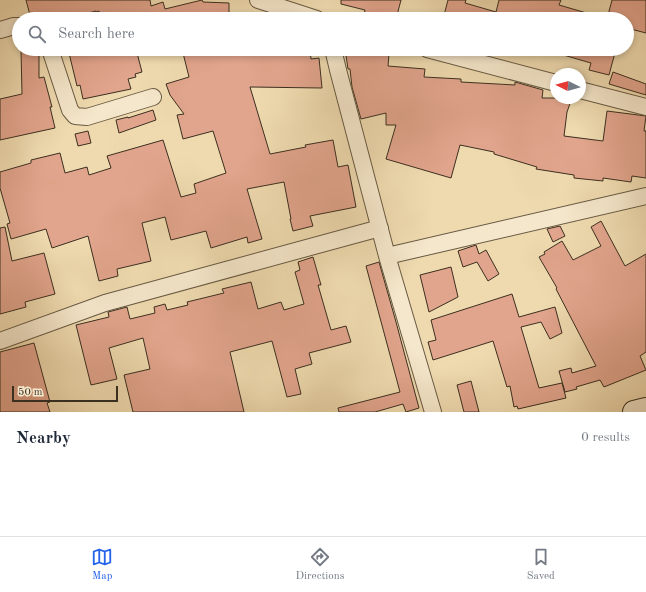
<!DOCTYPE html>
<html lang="en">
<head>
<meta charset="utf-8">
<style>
	:root { --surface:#fff; --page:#f6f6f7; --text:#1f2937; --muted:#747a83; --line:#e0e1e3; --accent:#2563eb }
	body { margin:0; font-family:"Old Standard TT",serif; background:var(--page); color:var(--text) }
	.compass { position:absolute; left:550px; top:68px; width:36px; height:36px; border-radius:50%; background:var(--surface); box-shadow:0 2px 6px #0003; rotate:275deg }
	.scale { position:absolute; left:12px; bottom:10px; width:106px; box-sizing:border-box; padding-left:4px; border:2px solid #3b2f1f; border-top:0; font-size:11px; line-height:14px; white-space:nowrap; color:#3b2f1f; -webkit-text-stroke:3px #f5e7cb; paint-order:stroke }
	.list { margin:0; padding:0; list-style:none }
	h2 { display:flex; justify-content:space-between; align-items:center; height:52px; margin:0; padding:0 16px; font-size:17px }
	h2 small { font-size:13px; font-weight:400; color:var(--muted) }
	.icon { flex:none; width:22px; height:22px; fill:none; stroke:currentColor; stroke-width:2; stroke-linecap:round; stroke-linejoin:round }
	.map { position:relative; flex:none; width:646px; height:412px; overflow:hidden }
	.search { position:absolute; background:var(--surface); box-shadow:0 2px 6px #0003; left:12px; right:12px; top:12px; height:44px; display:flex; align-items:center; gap:10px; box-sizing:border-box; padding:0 14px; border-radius:22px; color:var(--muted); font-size:15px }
	.sheet { height:124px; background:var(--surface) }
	nav { display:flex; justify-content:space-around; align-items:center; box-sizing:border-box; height:56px; border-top:1px solid var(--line); background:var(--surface); font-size:11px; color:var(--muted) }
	nav a { display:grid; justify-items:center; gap:2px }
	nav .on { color:var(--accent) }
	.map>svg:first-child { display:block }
</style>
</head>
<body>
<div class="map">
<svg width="646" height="412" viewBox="0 0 646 412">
	<rect width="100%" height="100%" fill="#efdaaf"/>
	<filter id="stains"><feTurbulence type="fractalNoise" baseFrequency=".005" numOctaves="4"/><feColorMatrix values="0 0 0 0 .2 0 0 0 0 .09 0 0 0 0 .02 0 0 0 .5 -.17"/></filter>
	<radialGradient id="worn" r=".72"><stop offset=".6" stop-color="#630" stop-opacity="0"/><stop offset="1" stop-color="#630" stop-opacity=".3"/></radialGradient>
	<path fill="#e1a48c" stroke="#3b2f1f" d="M 26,0 L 150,0 L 151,6 L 163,2 L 165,9 L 202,0 L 203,2 L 229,3 L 229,19 L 101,19 L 99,11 L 96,12 L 96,11 L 66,19 L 31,19 Z
		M 341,0 L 401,0 L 396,19 L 383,19 L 364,14 L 365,10 L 341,4 Z
		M 448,0 L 466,0 L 465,3 L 496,12 L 499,0 L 561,0 L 559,5 L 597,16 L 596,19 L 443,19 Z
		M 612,0 L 646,0 L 646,33 L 627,28 L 627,19 L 607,19 Z
		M 68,49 L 99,49 L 100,54 L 120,49 L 136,49 L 142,72 L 135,74 L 136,77 L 128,79 L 131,89 L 83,99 L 80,85 L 77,86 Z
		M 182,49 L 310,49 L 311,59 L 319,58 L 322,88 L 250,87 L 270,154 L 306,147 L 305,145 L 333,140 L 338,167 L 348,165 L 356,207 L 310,216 L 313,226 L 293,231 L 290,219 L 291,219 L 284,182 L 247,189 L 262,239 L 248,243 L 247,237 L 211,248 L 206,231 L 171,240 L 165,217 L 142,223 L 151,261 L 117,269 L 118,276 L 99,281 L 88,236 L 52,248 L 46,229 L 11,239 L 7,224 L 10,223 L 0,188 L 0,172 L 31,163 L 31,160 L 60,153 L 65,173 L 87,167 L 89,175 L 111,168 L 107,156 L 163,140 L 181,197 L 196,193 L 194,184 L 226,173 L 213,131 L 183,139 L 177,115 L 184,114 L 170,95 L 166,84 L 189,77 Z
		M 345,49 L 357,49 L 358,52 L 389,54 L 388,66 L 425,69 L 424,77 L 461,79 L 461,82 L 515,85 L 515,82 L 543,90 L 542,98 L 572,98 L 567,112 L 564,136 L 603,141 L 607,111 L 646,116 L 644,131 L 646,131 L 646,178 L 632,176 L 631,182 L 603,178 L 603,181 L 574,178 L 574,175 L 536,169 L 537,167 L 494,154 L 494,152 L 460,145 L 451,178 L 386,159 L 396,125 L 386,125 L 386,113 L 361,119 L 352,87 L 350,69 L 348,69 Z
		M 554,49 L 616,49 L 609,75 L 589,70 L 591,63 L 553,52 Z
		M 21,50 L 39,50 L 39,78 L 44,77 L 52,107 L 50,107 L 55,128 L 0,140 L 0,99 L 22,94 Z
		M 613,72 L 646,84 L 646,95 L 609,84 Z
		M 153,110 L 156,120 L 119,133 L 116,120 L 128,117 L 128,118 Z
		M 88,131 L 91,143 L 78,146 L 75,134 Z
		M 601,221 L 625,266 L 646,254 L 646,352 L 640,356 L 646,370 L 604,387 L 600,380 L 576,387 L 577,389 L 565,392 L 559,371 L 571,368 L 572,373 L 596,366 L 556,289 L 557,288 L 539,257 L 545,254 L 544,252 L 562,241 L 573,260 L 601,246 L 591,227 Z
		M 560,226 L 565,236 L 553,242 L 547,229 Z
		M 5,227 L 12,261 L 44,253 L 55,294 L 25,302 L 26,307 L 0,314 L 0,228 Z
		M 476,245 L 479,254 L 486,250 L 499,274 L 488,281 L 477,262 L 463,267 L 458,251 Z
		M 313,257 L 321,285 L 318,285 L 331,330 L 346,326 L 351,342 L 309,353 L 312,364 L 295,369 L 301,394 L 287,397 L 272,341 L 230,352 L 244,412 L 133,412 L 124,375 L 150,369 L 143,338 L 109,348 L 117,379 L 91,385 L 76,325 L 109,317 L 108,312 L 127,307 L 130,319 L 155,313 L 154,307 L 165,304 L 167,310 L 188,305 L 187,302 L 224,293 L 222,289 L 251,282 L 258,309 L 281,302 L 284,310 L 304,304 L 295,272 L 300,270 L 298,262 Z
		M 379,262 L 396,322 L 419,408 L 406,412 L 403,404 L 375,412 L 339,412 L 338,408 L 400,392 L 366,266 Z
		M 451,267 L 458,297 L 429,312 L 420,275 Z
		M 512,294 L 519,317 L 555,307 L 562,333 L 550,339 L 541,322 L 521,327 L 539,388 L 562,383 L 566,398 L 518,409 L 517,406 L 514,407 L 510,386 L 507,387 L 493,341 L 433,360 L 428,342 L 436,340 L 431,320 Z
		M 34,343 L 50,402 L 47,403 L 50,412 L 0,412 L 0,352 Z
		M 471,381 L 479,412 L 464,412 L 457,385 Z"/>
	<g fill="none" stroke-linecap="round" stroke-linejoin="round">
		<defs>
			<path id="street" d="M 258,0 L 317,19
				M 0,30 L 14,26 L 19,26
				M 50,49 L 70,110 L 75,116 L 87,117 L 153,97
				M 333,49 L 338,70 L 387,256 L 433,412
				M 427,49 L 556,83
				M 580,90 L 646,107
				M 387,256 L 646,196
				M 0,341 L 105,303 L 380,228"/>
			<path id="secondary" d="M 634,412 L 646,409"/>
		</defs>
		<use href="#street" stroke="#685a43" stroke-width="18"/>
		<use href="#secondary" stroke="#3b2f1f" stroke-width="24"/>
		<use href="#street" stroke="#f5e7cb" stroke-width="16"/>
		<use href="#secondary" stroke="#f5e7cb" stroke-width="22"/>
	</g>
	<rect width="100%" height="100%" filter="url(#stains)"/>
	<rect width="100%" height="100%" fill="url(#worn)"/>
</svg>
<svg class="compass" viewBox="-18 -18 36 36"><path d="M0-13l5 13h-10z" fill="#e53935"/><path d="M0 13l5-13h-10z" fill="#747a83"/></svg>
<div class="scale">50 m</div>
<div class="search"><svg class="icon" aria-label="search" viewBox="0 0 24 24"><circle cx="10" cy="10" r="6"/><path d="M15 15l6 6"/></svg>Search here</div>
</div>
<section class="sheet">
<h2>Nearby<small>0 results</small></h2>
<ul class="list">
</ul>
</section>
<nav>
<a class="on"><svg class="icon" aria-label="map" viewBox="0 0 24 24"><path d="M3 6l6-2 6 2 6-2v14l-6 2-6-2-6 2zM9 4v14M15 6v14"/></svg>Map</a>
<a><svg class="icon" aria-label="directions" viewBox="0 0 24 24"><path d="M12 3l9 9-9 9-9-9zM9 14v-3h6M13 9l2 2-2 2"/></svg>Directions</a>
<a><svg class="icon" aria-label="saved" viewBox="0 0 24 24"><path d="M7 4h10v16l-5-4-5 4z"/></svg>Saved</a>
</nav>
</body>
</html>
